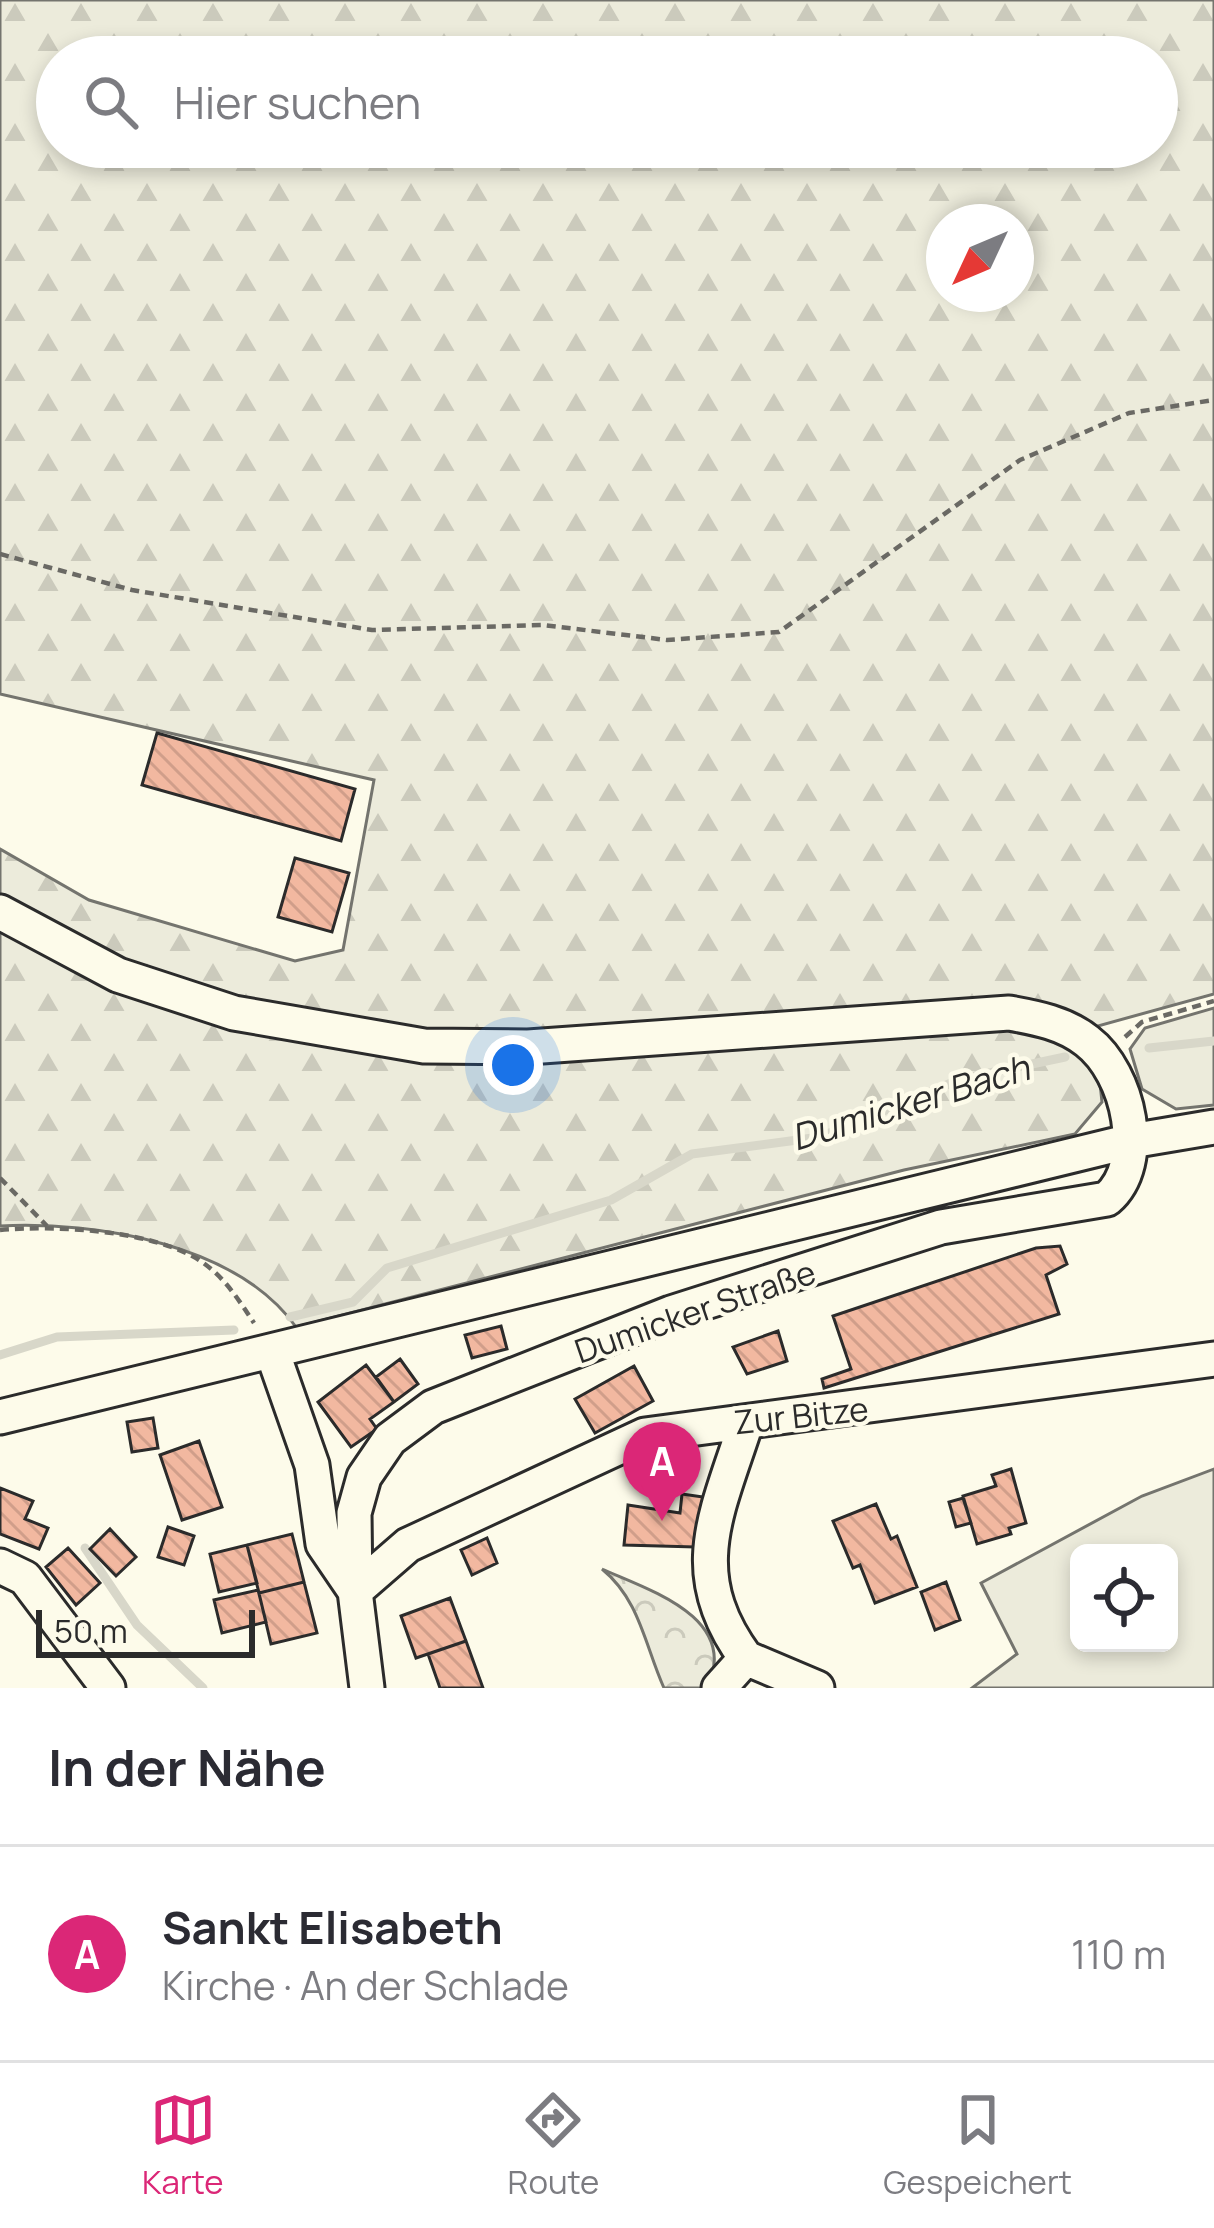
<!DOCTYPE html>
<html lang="de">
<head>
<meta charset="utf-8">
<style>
	:root { --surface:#fff; --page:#f7f7f7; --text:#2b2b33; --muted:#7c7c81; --line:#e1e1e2; --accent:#db2777 }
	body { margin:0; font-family:Manrope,sans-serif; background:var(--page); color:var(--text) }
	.controls { position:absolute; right:36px; bottom:36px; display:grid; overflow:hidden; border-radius:18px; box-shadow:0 6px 18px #0003 }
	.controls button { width:108px; height:108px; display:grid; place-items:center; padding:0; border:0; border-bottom:3px solid var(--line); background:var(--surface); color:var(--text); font:60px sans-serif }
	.compass { position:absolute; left:926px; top:204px; width:108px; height:108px; border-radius:50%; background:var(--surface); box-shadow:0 6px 18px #0003; rotate:226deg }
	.scale { position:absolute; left:36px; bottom:30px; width:219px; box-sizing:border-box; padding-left:12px; border:6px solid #2b2b2b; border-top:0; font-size:33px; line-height:42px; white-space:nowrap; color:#2b2b2b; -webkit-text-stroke:9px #fdfbea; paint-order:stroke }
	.you { position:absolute; left:513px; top:1065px; width:42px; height:42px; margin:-30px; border:9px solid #fff; border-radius:50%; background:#1a73e8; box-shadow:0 0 0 18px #1a73e833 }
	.badge { display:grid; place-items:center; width:78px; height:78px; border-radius:50%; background:var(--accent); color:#fff; font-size:39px; font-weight:700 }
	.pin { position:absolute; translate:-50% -99px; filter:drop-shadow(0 3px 6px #0008) }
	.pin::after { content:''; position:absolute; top:63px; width:42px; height:36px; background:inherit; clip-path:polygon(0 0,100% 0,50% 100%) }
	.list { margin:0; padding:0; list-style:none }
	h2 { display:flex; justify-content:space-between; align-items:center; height:156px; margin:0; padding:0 48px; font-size:51px }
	h2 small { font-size:39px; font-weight:400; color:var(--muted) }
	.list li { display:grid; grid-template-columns:78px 1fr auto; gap:36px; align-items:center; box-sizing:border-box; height:216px; padding:0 48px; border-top:3px solid var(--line) }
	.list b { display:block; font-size:45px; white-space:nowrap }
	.list p { margin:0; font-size:39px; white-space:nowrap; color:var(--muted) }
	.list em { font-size:39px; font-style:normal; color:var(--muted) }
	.icon { flex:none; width:66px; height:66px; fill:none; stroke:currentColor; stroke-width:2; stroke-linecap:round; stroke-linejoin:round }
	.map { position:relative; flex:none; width:1214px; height:1688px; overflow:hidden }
	.search { position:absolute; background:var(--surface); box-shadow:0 6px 18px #0003; left:36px; right:36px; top:36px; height:132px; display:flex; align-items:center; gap:30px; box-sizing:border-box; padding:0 42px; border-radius:66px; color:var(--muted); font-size:45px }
	.sheet { height:372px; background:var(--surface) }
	nav { display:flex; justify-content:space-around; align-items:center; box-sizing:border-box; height:168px; border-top:3px solid var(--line); background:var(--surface); font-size:33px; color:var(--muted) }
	nav a { display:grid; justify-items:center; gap:6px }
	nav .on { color:var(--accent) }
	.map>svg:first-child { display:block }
</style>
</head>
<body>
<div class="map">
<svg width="1214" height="1688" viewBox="0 0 1214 1688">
	<defs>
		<pattern id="forest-firs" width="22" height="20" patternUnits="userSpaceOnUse" patternTransform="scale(3)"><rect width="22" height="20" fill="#ecebdb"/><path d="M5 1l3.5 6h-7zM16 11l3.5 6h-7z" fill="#cbcabc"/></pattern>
		<pattern id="park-crowns" width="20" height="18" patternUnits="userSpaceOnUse" patternTransform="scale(3)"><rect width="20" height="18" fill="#ecebdb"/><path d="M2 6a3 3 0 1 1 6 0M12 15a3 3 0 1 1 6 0" fill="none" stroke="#cbcabc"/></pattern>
		<pattern id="building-back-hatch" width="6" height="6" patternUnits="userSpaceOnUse" patternTransform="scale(3)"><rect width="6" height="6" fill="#f2b8a0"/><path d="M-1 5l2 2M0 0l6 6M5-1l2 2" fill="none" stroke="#d09e8a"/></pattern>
	</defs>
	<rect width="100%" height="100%" fill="#fdfbea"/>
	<path fill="#ecebdb" stroke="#74746e" stroke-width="3" fill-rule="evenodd" d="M 1214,1008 L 1214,1105 L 1176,1109 L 1142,1089 L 1130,1049 L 1145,1028 Z
		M 1214,1469 L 1214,1688 L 972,1688 L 1017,1654 L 981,1583 L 1142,1496 ZM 1169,1553 L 1169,1643 L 1079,1643 L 1079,1553 Z"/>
	<path fill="url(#forest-firs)" stroke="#74746e" stroke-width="3" fill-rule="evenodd" d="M 0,0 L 1214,0 L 1214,994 L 1094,1027 L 1102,1102 L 1075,1134 L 904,1170 L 296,1327 C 237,1244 96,1221 0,1226 L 0,849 L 89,900 L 295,961 L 343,950 L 374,780 L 0,694 ZM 57,57 L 1157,57 L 1157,147 L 57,147 ZM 944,222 L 1016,222 L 1016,294 L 944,294 Z"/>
	<path fill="url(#park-crowns)" stroke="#74746e" stroke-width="3" d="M 602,1569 C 649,1590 741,1618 707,1688 L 664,1688 C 645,1646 640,1600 602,1569 Z"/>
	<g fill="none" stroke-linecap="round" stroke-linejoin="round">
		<path stroke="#d8d7c9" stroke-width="9" d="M 1149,1048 L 1214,1041
			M 290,1317 L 353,1302 L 387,1268 L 611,1200 L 692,1154 L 820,1137 L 961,1079 L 1065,1057
			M 0,1355 L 57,1337 L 234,1330
			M 85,1548 L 137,1625 L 203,1688"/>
	</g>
	<path fill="url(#building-back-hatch)" stroke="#2b2b2b" stroke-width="3" d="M 157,733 L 355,789 L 341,841 L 142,785 Z
		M 295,858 L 349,873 L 332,932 L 278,917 Z
		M 1060,1246 L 1067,1264 L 1046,1275 L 1059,1314 L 824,1388 L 822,1379 L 851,1369 L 833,1316 L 1036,1248 Z
		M 501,1326 L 507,1349 L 472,1358 L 465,1335 Z
		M 778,1331 L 787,1361 L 747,1374 L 733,1347 Z
		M 400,1359 L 418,1384 L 394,1402 L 376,1377 Z
		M 366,1365 L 394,1402 L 370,1419 L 377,1429 L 351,1447 L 318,1402 Z
		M 634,1366 L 653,1401 L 595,1433 L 575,1399 Z
		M 153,1418 L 158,1448 L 132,1452 L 127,1422 Z
		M 199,1441 L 222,1507 L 182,1520 L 160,1455 Z
		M 1011,1469 L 1026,1523 L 1009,1528 L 1011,1534 L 977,1544 L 963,1496 L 996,1486 L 992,1475 Z
		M 0,1488 L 33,1501 L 25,1519 L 48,1528 L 39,1549 L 0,1534 Z
		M 682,1494 L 703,1497 L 695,1547 L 624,1545 L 628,1505 L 680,1513 Z
		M 963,1498 L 971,1523 L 956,1527 L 949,1502 Z
		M 876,1504 L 891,1539 L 897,1536 L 917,1587 L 875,1603 L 860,1565 L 853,1568 L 833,1521 Z
		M 168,1527 L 194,1536 L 184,1565 L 158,1557 Z
		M 110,1529 L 136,1557 L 116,1576 L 90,1549 Z
		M 292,1534 L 304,1582 L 259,1593 L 247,1545 Z
		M 487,1538 L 497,1563 L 472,1575 L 461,1550 Z
		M 247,1545 L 257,1583 L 219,1592 L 210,1554 Z
		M 68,1548 L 100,1583 L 76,1605 L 46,1567 Z
		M 304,1582 L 317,1633 L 271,1644 L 259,1593 Z
		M 946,1582 L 960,1620 L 935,1630 L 921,1592 Z
		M 258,1590 L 266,1622 L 222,1633 L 214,1600 Z
		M 450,1598 L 466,1641 L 416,1658 L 401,1616 Z
		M 466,1641 L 483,1688 L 440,1688 L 428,1654 Z"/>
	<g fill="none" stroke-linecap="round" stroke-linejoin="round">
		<defs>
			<path id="minor" d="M 0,912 L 118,975 L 234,1013 L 424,1046 L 528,1047 L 1009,1013 C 1037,1018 1064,1023 1087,1041 C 1129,1073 1149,1163 1107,1199 L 941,1227 L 671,1313 L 433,1407 L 390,1439 L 364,1477 L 354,1513 L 355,1591
				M 272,1351 L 312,1465 L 323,1544 L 355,1591 L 367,1688
				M 0,1417 L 1131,1141 L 1214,1127
				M 0,1566 L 25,1578 L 108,1688
				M 355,1591 L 408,1545 L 645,1435 L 1214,1359
				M 746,1658 C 683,1573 717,1513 746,1423
				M 719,1688 L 746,1658 L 817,1688"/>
		</defs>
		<use href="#minor" stroke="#2b2b2b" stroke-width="39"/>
		<path stroke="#6a6964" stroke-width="4.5" stroke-dasharray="9 6" stroke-linecap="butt" d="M 0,554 L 132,590 L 372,630 L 543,625 L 667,640 L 779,632 L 1020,460 L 1129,413 L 1214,400
			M 1125,1037 L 1142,1022 L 1214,1001
			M 0,1178 L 47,1226
			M 0,1230 C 56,1225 151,1230 199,1260 C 224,1276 238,1299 254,1323"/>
		<use href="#minor" stroke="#fdfbea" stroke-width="33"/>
	</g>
	<g text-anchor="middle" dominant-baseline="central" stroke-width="9" stroke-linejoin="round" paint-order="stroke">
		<g font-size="33" fill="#2b2b2b" stroke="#fdfbea">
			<text transform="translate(695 1311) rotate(-19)">Dumicker Straße</text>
			<text transform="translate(801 1415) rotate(-6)">Zur Bitze</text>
		</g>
		<g font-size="36" font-style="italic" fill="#2b2b2b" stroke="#fdfbea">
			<text transform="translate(910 1102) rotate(-17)">Dumicker Bach</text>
		</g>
	</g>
</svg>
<div class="controls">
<button><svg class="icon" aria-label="locate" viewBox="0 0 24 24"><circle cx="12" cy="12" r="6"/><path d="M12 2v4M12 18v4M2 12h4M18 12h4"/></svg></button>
</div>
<svg class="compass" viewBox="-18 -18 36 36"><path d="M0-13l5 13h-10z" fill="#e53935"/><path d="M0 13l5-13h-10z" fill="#7c7c81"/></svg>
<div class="scale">50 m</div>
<div class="you"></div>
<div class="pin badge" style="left:662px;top:1521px">A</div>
<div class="search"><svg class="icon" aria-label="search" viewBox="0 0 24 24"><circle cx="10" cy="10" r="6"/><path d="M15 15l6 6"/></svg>Hier suchen</div>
</div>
<section class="sheet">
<h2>In der Nähe<small></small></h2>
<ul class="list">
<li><span class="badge">A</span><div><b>Sankt Elisabeth</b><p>Kirche · An der Schlade</p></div><em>110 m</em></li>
</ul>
</section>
<nav>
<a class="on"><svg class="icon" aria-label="map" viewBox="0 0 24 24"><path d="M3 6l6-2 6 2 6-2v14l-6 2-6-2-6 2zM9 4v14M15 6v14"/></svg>Karte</a>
<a><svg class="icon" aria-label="directions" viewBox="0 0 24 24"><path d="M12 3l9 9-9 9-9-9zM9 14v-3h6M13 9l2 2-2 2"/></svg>Route</a>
<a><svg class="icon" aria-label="saved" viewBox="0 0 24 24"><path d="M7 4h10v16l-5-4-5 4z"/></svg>Gespeichert</a>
</nav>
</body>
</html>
